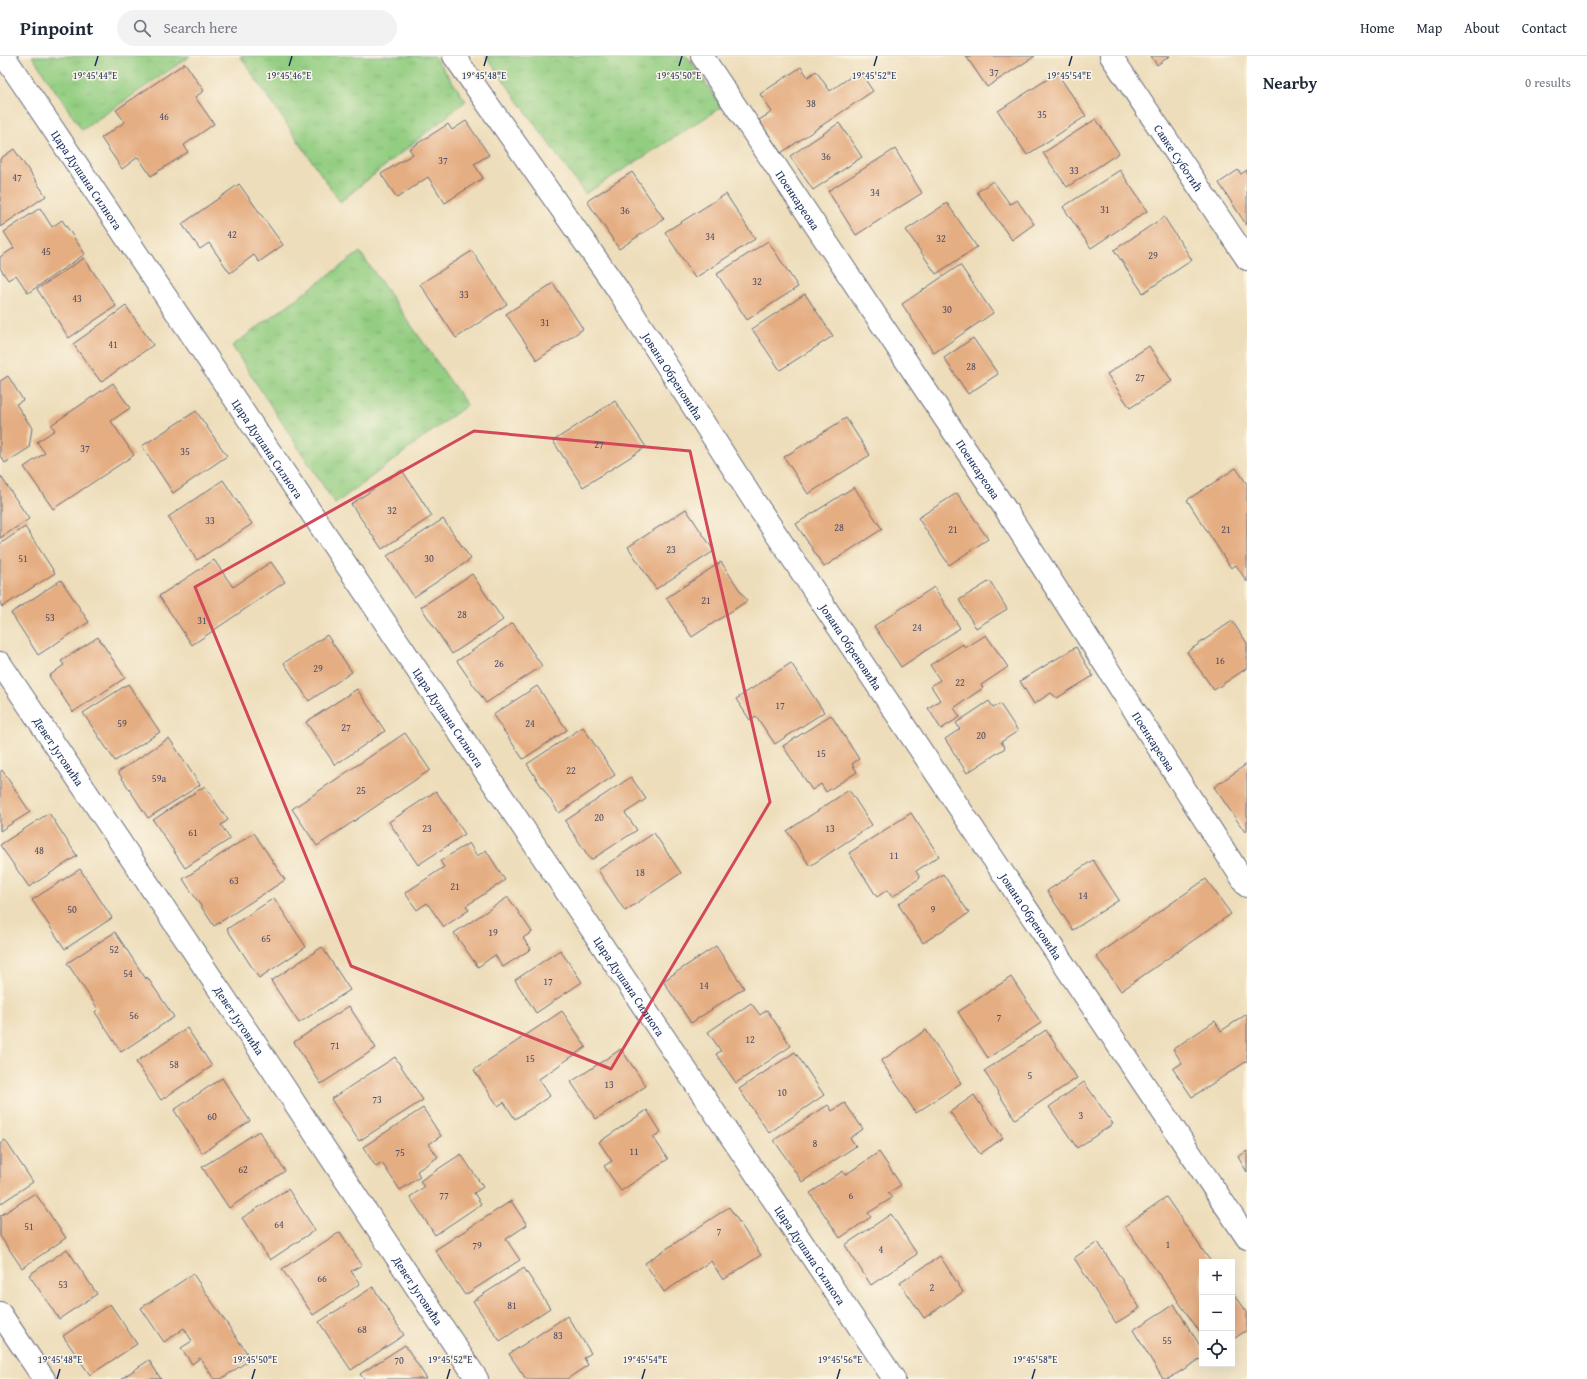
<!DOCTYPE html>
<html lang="en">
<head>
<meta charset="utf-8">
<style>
	:root { --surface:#fff; --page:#f2f2f3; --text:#1f2937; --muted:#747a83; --line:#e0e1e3 }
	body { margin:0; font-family:"Gentium Book Plus",serif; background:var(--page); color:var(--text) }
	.controls { position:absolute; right:12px; bottom:12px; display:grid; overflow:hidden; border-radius:0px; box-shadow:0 4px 16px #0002 }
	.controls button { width:36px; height:36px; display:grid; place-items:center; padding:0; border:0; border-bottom:1px solid var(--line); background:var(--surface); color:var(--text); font:20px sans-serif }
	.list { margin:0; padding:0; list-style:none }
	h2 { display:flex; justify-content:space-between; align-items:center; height:52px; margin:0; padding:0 16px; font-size:17px }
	h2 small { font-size:13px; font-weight:400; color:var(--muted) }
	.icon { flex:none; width:22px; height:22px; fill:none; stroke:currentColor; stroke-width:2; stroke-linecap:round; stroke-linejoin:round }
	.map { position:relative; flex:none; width:1247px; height:1323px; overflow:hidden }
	header { display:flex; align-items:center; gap:24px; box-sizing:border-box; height:56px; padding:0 20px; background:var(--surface); border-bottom:1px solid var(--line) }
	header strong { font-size:19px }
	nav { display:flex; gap:22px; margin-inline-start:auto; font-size:14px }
	.search { width:280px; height:36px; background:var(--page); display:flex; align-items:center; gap:10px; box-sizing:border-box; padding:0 14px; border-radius:22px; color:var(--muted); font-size:15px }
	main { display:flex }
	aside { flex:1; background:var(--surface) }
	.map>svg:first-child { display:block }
</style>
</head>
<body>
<header>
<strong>Pinpoint</strong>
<div class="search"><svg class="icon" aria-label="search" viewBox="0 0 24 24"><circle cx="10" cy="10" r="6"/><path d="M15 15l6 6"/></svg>Search here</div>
<nav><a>Home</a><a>Map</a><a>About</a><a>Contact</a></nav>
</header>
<main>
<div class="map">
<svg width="1247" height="1323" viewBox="0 0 1247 1323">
	<defs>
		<pattern id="grass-tufts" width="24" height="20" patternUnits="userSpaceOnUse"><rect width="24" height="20" fill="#93cd81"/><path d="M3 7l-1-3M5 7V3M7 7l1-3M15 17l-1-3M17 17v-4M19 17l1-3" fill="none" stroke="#7eb072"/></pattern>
	</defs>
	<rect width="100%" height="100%" fill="#fcf5e5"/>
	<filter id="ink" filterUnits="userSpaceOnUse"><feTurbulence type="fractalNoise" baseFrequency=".025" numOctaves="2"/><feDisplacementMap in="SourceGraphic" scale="8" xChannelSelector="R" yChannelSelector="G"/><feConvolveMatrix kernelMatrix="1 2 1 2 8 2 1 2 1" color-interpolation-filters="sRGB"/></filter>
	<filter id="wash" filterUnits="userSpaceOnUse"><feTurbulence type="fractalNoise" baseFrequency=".012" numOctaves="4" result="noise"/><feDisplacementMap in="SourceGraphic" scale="16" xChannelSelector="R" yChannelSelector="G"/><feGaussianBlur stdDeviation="0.9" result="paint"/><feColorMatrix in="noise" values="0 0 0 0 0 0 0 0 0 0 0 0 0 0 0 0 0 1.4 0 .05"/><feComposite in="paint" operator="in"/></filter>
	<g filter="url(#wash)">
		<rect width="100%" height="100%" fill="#edddba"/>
		<path fill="url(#grass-tufts)" stroke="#577e70" d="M 32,0 L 190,0 L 82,74 Z
			M 240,0 L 434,0 L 466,45 L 340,146 Z
			M 486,0 L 687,0 L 722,51 L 585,138 Z
			M 360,196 L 467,349 L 335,448 L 232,290 Z"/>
		<g id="blocks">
			<path fill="#e5ad82" d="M 966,0 L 1035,0 L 987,31 Z
				M 1151,0 L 1170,0 L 1157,9 Z
				M 185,7 L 204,35 L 195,41 L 214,68 L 184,89 L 188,96 L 151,120 L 138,101 L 122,113 L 101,82 L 125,66 L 116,54 Z
				M 801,11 L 808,21 L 816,15 L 830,35 L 859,15 L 873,35 L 781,97 L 759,64 L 772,56 L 760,38 Z
				M 1057,17 L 1086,60 L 1027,99 L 998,55 Z
				M 1096,63 L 1119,97 L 1067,131 L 1043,97 Z
				M 466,65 L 489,99 L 474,108 L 483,122 L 445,147 L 428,121 L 397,142 L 381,118 L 413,98 L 409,93 L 448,68 L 452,74 Z
				M 839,67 L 862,101 L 813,134 L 790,100 Z
				M 14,93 L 46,140 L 0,171 L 0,103 Z
				M 895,93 L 922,137 L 856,179 L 828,135 Z
				M 1120,114 L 1147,155 L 1091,192 L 1063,151 Z
				M 1238,114 L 1241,118 L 1247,114 L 1247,170 L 1219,127 Z
				M 632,116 L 664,163 L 619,193 L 587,145 Z
				M 993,125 L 1010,148 L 1017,144 L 1034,168 L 1012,184 L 977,136 Z
				M 239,128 L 283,189 L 259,206 L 254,199 L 230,217 L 209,187 L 200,193 L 182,168 Z
				M 726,138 L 755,183 L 695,222 L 665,176 Z
				M 947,147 L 977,191 L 936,218 L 906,174 Z
				M 40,152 L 52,171 L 62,164 L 85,198 L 28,237 L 16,219 L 8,224 L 0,212 L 0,201 L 14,192 L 4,176 Z
				M 1164,161 L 1192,204 L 1143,237 L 1114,194 Z
				M 768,185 L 798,231 L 747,264 L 717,218 Z
				M 472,195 L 507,248 L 456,282 L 420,228 Z
				M 84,202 L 116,250 L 69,282 L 37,233 Z
				M 960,209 L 993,257 L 934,297 L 902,248 Z
				M 553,227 L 583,273 L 537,304 L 506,258 Z
				M 805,238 L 833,280 L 780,314 L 752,273 Z
				M 126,250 L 153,289 L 101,326 L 73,288 Z
				M 973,282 L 998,318 L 968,338 L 944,302 Z
				M 1149,290 L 1172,325 L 1130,352 L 1107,318 Z
				M 8,320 L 23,344 L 16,348 L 32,372 L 29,392 L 5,407 L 0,400 L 0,325 Z
				M 113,327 L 130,352 L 111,365 L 134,399 L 53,453 L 24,411 L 45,397 L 37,386 L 55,374 L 51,369 Z
				M 615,345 L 646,391 L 583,431 L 553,385 Z
				M 196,355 L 227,400 L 173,437 L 142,390 Z
				M 846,362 L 870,399 L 808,438 L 784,401 Z
				M 1236,412 L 1247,428 L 1247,526 L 1236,509 L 1231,512 L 1187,444 Z
				M 402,414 L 432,460 L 382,493 L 351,448 Z
				M 0,419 L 29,463 L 0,482 Z
				M 223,424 L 252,468 L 197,504 L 168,461 Z
				M 854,431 L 882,473 L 824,511 L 796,468 Z
				M 957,437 L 988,483 L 949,509 L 918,462 Z
				M 686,453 L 714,495 L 656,533 L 628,491 Z
				M 443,463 L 471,503 L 414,541 L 387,500 Z
				M 25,471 L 55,517 L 2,551 L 0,547 L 0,488 Z
				M 214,504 L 233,531 L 271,506 L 285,526 L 192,589 L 159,540 Z
				M 721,506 L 747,545 L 692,581 L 666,542 Z
				M 472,518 L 503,564 L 452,598 L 421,551 Z
				M 61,524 L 89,566 L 38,599 L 11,557 Z
				M 990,525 L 1007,553 L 976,572 L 959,544 Z
				M 934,531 L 960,572 L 901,611 L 874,570 Z
				M 1232,565 L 1247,587 L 1247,612 L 1214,634 L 1187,596 Z
				M 513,567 L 542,610 L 486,647 L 457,605 Z
				M 327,579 L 352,616 L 309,645 L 284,607 Z
				M 986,579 L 1008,611 L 981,629 L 983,632 L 954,652 L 960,661 L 941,673 L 928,652 L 940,644 L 931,630 L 940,624 L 930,609 L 963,588 L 965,592 Z
				M 98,581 L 125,622 L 73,656 L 49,620 L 64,609 L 61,605 Z
				M 1076,591 L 1093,620 L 1057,642 L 1051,637 L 1034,648 L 1020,625 Z
				M 791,607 L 824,656 L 775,688 L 756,660 L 750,664 L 736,643 Z
				M 128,628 L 160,676 L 115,705 L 83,657 Z
				M 537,630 L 567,674 L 523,703 L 493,659 Z
				M 357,633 L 385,675 L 335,709 L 306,666 Z
				M 989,645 L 993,651 L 1000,648 L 1018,675 L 1001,686 L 1005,692 L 967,717 L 945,683 L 960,673 L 956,667 Z
				M 831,659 L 859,703 L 852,708 L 857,716 L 826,736 L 821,728 L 812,734 L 783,690 Z
				M 583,671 L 615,719 L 559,757 L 527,708 Z
				M 405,677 L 430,714 L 317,790 L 292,753 Z
				M 169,682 L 200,729 L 148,762 L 118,716 Z
				M 1247,708 L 1247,775 L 1245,776 L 1214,731 Z
				M 2,714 L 30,756 L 0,775 L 0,716 Z
				M 631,721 L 646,743 L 625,757 L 637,774 L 591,804 L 565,765 Z
				M 205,730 L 228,764 L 221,769 L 230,783 L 185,812 L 153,764 Z
				M 849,734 L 872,769 L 810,810 L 787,775 Z
				M 436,735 L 465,778 L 418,809 L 389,766 Z
				M 49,757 L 77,800 L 29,831 L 0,789 Z
				M 911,757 L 939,800 L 916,815 L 920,822 L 892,841 L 887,834 L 877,841 L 849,797 Z
				M 254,777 L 285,824 L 214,870 L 183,823 Z
				M 654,777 L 681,817 L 625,855 L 598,814 Z
				M 469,787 L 477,800 L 486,794 L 505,824 L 466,850 L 469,854 L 444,871 L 427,847 L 417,854 L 405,837 L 444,811 L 440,805 Z
				M 1093,804 L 1119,844 L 1073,874 L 1047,835 Z
				M 80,813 L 112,862 L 65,893 L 32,844 Z
				M 943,818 L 969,857 L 923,887 L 898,848 Z
				M 1206,823 L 1231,858 L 1121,935 L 1096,900 Z
				M 508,841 L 532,876 L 523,882 L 531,893 L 503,911 L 495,899 L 478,911 L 454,877 Z
				M 274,842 L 306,891 L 259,922 L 227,873 Z
				M 115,876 L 146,923 L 147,921 L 174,961 L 121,996 L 95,956 L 98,953 L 67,907 Z
				M 716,890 L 744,932 L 691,967 L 663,925 Z
				M 322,891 L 350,934 L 299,967 L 271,925 Z
				M 560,894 L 582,926 L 536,957 L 515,924 Z
				M 1011,921 L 1041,967 L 988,1002 L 958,956 Z
				M 751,947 L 760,959 L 767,954 L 791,990 L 736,1027 L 716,998 L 721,995 L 708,976 Z
				M 349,950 L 376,992 L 321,1028 L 294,986 Z
				M 562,955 L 586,991 L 539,1023 L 550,1040 L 515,1063 L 504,1046 L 498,1050 L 474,1014 Z
				M 1247,958 L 1247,1005 L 1192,1041 L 1173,1013 L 1182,1007 L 1173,993 L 1215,965 L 1221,975 Z
				M 187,972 L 212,1010 L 161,1044 L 136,1006 Z
				M 926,974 L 961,1027 L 916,1057 L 881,1005 Z
				M 1046,974 L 1077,1022 L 1015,1063 L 984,1015 Z
				M 621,993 L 646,1030 L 596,1063 L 571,1026 Z
				M 795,996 L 824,1039 L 769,1077 L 739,1033 Z
				M 395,1001 L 423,1044 L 359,1085 L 331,1043 Z
				M 222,1022 L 250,1065 L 202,1097 L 174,1054 Z
				M 1084,1026 L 1113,1068 L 1077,1092 L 1049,1051 Z
				M 974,1039 L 1003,1082 L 980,1098 L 950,1056 Z
				M 845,1047 L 863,1073 L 850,1082 L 856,1090 L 802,1126 L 774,1084 L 828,1049 L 832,1055 Z
				M 423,1052 L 441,1080 L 429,1088 L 438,1101 L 417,1115 L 420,1121 L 400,1134 L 382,1107 L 376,1111 L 363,1091 Z
				M 647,1054 L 661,1076 L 653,1081 L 668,1103 L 621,1135 L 604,1110 L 612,1105 L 599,1086 Z
				M 259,1075 L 285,1115 L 229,1152 L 202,1111 Z
				M 5,1084 L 33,1126 L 0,1148 L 0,1088 Z
				M 1247,1095 L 1247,1116 L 1238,1101 Z
				M 879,1096 L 901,1129 L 888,1137 L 892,1142 L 868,1157 L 871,1161 L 840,1182 L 810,1137 L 843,1115 L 845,1119 Z
				M 461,1098 L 483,1131 L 474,1137 L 481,1148 L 435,1179 L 410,1141 L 424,1131 L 420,1125 Z
				M 288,1133 L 315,1174 L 270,1204 L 242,1162 Z
				M 35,1137 L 66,1182 L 22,1212 L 0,1180 L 0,1160 Z
				M 1166,1141 L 1211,1206 L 1202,1206 L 1202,1279 L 1125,1170 Z
				M 511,1145 L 527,1169 L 506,1183 L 520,1204 L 465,1239 L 435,1194 Z
				M 729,1151 L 761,1199 L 723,1224 L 711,1205 L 664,1236 L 645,1207 Z
				M 891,1158 L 917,1198 L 871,1229 L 845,1189 Z
				M 340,1176 L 362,1209 L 351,1215 L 360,1228 L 313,1259 L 282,1213 Z
				M 1098,1186 L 1140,1252 L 1116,1267 L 1074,1202 Z
				M 67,1193 L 97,1238 L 59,1263 L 29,1219 Z
				M 940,1200 L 963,1236 L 924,1262 L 900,1227 Z
				M 524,1212 L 550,1252 L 500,1285 L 473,1245 Z
				M 193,1218 L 251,1303 L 221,1323 L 214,1323 L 200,1302 L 192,1308 L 181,1292 L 192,1285 L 184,1272 L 164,1286 L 141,1252 Z
				M 373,1231 L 404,1279 L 351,1314 L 319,1266 Z
				M 1232,1235 L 1247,1256 L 1247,1274 L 1232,1284 Z
				M 110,1248 L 137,1288 L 90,1319 L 63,1280 Z
				M 1174,1248 L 1202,1293 L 1202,1302 L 1168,1323 L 1163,1323 L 1133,1274 Z
				M 567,1260 L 591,1297 L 584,1302 L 588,1309 L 567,1323 L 526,1323 L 509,1298 Z
				M 405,1289 L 427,1323 L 364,1323 L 360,1318 Z
				M 149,1304 L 161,1323 L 121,1323 Z"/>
		</g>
	</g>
	<g filter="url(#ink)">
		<use href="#blocks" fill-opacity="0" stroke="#646c7e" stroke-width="1"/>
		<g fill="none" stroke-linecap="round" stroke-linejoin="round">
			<defs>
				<g id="minor">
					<path id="s1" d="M 4,0 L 894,1323"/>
					<path id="s2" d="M 454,0 L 616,231 L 754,445 L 1247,1182"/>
					<path id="s3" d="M 702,0 L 1004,451 L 1247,830"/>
					<path id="s4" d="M 1111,0 L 1247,203"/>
					<path id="s5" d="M 0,607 L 251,981 L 477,1323"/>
					<path d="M 0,1257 L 44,1323"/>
				</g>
			</defs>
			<use href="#minor" stroke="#646c7e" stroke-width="24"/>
			<use href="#minor" stroke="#fff" stroke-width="22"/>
		</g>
	</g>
	<path fill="none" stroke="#d1495b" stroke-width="3" stroke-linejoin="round" d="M 474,375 L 690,395 L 770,746 L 611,1013 L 351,910 L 195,531 Z"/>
	<path fill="none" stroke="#1b2f5e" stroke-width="1.5" d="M 95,10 L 98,0M 289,10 L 292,0M 484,10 L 487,0M 679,10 L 682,0M 874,10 L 877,0M 1069,10 L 1072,0M 57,1323 L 60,1313M 252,1323 L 255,1313M 447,1323 L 450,1313M 642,1323 L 645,1313M 837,1323 L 840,1313M 1032,1323 L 1035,1313"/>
	<g text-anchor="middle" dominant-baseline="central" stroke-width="3" stroke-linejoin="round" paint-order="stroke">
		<g font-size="10" fill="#4e4e67">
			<text x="994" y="16">37</text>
			<text x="811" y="47">38</text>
			<text x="1042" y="58">35</text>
			<text x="164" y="60">46</text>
			<text x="826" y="100">36</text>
			<text x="443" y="104">37</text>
			<text x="1074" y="114">33</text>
			<text x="17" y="121">47</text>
			<text x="875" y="136">34</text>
			<text x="1105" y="153">31</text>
			<text x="625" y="154">36</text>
			<text x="232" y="178">42</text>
			<text x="710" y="180">34</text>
			<text x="941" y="182">32</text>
			<text x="46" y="195">45</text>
			<text x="1153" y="199">29</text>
			<text x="757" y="225">32</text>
			<text x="464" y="238">33</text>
			<text x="77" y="242">43</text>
			<text x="947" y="253">30</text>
			<text x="545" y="266">31</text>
			<text x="113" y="288">41</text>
			<text x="971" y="310">28</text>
			<text x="1140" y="321">27</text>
			<text x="599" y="388">27</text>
			<text x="85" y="392">37</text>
			<text x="185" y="395">35</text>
			<text x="392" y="454">32</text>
			<text x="210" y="464">33</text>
			<text x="839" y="471">28</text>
			<text x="953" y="473">21</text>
			<text x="1226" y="473">21</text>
			<text x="671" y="493">23</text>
			<text x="23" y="502">51</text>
			<text x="429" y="502">30</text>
			<text x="706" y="544">21</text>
			<text x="462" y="558">28</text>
			<text x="50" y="561">53</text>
			<text x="202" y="564">31</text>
			<text x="917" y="571">24</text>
			<text x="1220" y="604">16</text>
			<text x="499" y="607">26</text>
			<text x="318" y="612">29</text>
			<text x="960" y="626">22</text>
			<text x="780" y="649">17</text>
			<text x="122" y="667">59</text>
			<text x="530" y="667">24</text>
			<text x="346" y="671">27</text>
			<text x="981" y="679">20</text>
			<text x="821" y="697">15</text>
			<text x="571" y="714">22</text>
			<text x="159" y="722">59a</text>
			<text x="361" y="734">25</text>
			<text x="599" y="761">20</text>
			<text x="427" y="772">23</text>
			<text x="830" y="772">13</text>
			<text x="193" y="776">61</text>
			<text x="39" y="794">48</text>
			<text x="894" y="799">11</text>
			<text x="640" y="816">18</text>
			<text x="234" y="824">63</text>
			<text x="455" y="830">21</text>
			<text x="1083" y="839">14</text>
			<text x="72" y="853">50</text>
			<text x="933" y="853">9</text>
			<text x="493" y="876">19</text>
			<text x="266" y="882">65</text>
			<text x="114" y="893">52</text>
			<text x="128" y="917">54</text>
			<text x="548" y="925">17</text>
			<text x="704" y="929">14</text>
			<text x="134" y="959">56</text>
			<text x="999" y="961">7</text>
			<text x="750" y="983">12</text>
			<text x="335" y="989">71</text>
			<text x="530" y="1002">15</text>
			<text x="174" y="1008">58</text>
			<text x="1030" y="1019">5</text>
			<text x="609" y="1028">13</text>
			<text x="782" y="1036">10</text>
			<text x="377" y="1043">73</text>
			<text x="1081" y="1059">3</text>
			<text x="212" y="1060">60</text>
			<text x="815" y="1087">8</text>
			<text x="634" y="1095">11</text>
			<text x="400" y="1096">75</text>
			<text x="243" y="1113">62</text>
			<text x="444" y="1139">77</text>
			<text x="851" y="1139">6</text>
			<text x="279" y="1168">64</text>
			<text x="29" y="1170">51</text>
			<text x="719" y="1175">7</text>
			<text x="1168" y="1188">1</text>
			<text x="477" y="1189">79</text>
			<text x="881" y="1193">4</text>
			<text x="322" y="1222">66</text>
			<text x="63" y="1228">53</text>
			<text x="932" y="1231">2</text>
			<text x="512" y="1249">81</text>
			<text x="362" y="1273">68</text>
			<text x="558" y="1279">83</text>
			<text x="1167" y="1284">55</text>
			<text x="399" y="1304">70</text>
		</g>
		<g font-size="12" fill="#1b2f5e" stroke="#fcf5e5">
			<text stroke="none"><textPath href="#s4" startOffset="122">Савке Суботић</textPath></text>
			<text stroke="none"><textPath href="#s1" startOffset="149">Цара Душана Силнога</textPath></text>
			<text stroke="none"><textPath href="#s3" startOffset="173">Поенкареова</textPath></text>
			<text stroke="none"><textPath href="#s2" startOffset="388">Јована Обреновића</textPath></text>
			<text stroke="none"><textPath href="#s1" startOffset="473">Цара Душана Силнога</textPath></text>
			<text stroke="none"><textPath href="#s3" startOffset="497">Поенкареова</textPath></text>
			<text stroke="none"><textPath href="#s2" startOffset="712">Јована Обреновића</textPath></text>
			<text stroke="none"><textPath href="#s1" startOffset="797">Цара Душана Силнога</textPath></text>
			<text stroke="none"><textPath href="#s3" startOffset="821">Поенкареова</textPath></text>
			<text stroke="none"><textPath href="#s5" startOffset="106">Девет Југовића</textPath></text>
			<text stroke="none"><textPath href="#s2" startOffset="1036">Јована Обреновића</textPath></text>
			<text stroke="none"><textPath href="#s1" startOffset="1121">Цара Душана Силнога</textPath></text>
			<text stroke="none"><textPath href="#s5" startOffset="430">Девет Југовића</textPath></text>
			<text stroke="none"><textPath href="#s1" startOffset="1445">Цара Душана Силнога</textPath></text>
			<text stroke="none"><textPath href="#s5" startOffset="754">Девет Југовића</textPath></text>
		</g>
	</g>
	<g font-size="10" text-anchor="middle" fill="#1b2f5e" stroke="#fcf5e5" stroke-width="3" stroke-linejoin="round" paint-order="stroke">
		<text x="95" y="23">19°45'44"E</text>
		<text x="289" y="23">19°45'46"E</text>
		<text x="484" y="23">19°45'48"E</text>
		<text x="679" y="23">19°45'50"E</text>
		<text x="874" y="23">19°45'52"E</text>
		<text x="1069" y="23">19°45'54"E</text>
		<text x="60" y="1307">19°45'48"E</text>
		<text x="255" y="1307">19°45'50"E</text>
		<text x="450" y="1307">19°45'52"E</text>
		<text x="645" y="1307">19°45'54"E</text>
		<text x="840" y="1307">19°45'56"E</text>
		<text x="1035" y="1307">19°45'58"E</text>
	</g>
</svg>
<div class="controls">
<button>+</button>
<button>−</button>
<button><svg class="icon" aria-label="locate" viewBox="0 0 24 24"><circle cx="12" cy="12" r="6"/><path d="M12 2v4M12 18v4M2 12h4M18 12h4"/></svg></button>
</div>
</div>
<aside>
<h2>Nearby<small>0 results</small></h2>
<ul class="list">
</ul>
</aside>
</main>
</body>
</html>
